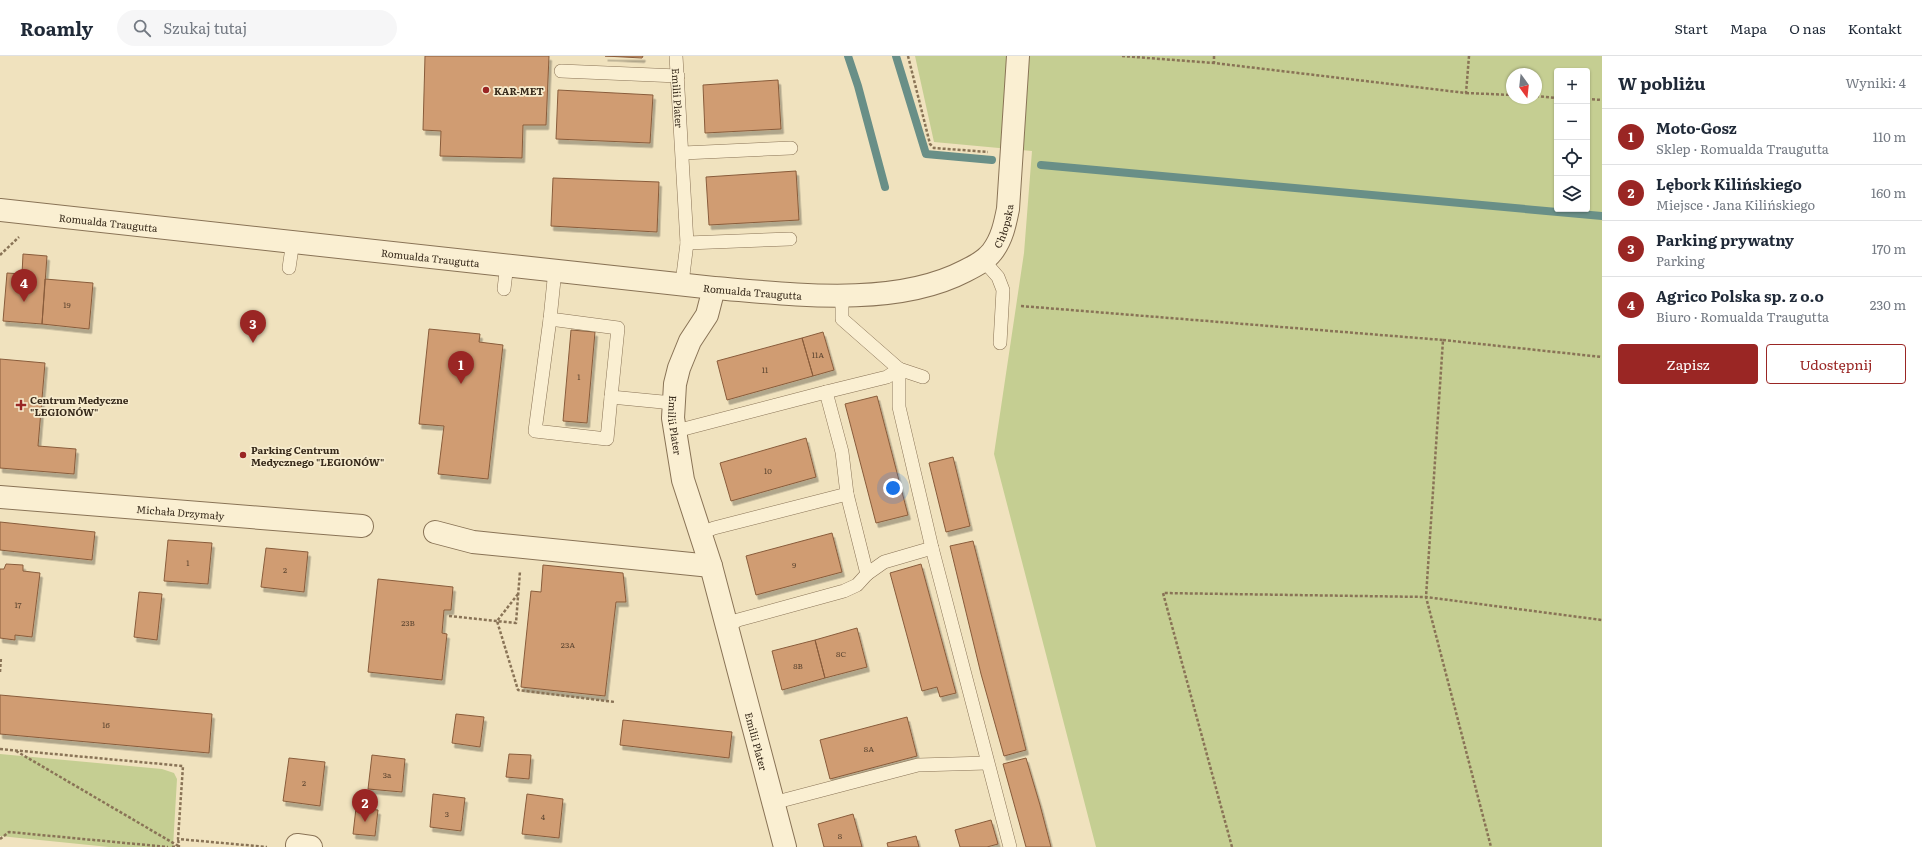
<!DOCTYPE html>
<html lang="pl">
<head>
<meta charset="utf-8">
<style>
	:root { --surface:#fff; --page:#f6f6f7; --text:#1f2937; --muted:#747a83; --line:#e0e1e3; --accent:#9a2624 }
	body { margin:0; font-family:Literata,serif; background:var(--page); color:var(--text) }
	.controls { position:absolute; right:12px; top:12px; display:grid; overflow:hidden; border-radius:4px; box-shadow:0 1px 3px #0004 }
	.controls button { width:36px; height:36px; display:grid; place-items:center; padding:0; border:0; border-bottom:1px solid var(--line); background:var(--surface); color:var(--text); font:20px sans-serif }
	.compass { position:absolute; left:1506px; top:12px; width:36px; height:36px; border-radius:50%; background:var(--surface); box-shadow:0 1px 3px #0004; rotate:165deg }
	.you { position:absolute; left:893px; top:432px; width:14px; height:14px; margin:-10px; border:3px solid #fff; border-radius:50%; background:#1a73e8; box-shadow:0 0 0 6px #1a73e833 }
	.badge { display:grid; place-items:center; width:26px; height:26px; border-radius:50%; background:var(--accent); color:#fff; font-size:13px; font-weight:700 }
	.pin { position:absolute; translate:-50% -33px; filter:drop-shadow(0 1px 2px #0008) }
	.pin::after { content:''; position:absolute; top:21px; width:14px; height:12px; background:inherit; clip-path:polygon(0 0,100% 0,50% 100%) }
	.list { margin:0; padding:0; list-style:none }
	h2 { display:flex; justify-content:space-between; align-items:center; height:52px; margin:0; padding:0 16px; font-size:17px }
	h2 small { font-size:13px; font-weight:400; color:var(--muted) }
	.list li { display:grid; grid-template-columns:26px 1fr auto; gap:12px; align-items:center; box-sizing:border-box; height:56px; padding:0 16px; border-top:1px solid var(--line) }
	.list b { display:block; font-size:15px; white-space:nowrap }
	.list p { margin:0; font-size:13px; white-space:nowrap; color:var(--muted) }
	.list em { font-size:13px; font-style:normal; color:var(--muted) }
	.actions { display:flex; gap:8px; padding:12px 16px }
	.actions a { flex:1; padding:9px 0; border:1px solid var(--accent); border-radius:4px; text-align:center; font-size:14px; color:var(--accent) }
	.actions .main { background:var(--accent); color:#fff }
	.icon { flex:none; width:22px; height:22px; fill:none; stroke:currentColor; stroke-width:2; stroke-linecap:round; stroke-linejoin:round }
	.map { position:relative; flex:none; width:1602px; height:791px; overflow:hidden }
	header { display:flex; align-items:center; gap:24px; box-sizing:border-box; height:56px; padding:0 20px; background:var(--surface); border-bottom:1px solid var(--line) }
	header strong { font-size:19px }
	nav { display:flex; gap:22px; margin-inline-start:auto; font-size:14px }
	.search { width:280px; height:36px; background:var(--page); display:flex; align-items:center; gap:10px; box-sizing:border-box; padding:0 14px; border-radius:22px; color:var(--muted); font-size:15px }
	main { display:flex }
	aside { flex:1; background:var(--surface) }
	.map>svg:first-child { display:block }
</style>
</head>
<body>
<header>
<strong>Roamly</strong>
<div class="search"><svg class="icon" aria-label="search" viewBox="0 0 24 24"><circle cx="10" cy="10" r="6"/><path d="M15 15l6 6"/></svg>Szukaj tutaj</div>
<nav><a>Start</a><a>Mapa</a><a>O nas</a><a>Kontakt</a></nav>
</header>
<main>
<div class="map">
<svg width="1602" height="791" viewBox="0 0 1602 791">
	<defs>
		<filter id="shadow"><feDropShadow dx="2.5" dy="4.5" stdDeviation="0" flood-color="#0004"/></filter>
	</defs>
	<rect width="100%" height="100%" fill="#f0e2be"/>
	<path fill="#c5ce92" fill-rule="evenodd" d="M 915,0 L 1602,0 L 1602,791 L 1096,791 L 994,398 L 1024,197 L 1032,95 L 934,86 ZM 1557,15 L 1587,15 L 1587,153 L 1557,153 ZM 1512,18 L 1536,18 L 1536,42 L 1512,42 Z
		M 0,698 L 162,713 L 174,717 L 177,723 L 173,791 L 109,791 L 0,780 Z"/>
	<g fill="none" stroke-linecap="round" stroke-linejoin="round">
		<path stroke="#698f87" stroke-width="8" d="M 848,0 L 858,30 L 885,131
			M 896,0 L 926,98 L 992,104
			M 1041,109 L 1602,160"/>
	</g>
	<path fill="#d09c72" stroke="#895c3b" filter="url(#shadow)" d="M 425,0 L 549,0 L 546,69 L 523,69 L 522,102 L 440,100 L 441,75 L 423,74 Z
		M 605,0 L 643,0 L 642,2 Z
		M 778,24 L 781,73 L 705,77 L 703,29 Z
		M 558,34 L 653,39 L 650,87 L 556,83 Z
		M 796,115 L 799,164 L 709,169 L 706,121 Z
		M 553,122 L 659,126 L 657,176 L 551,170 Z
		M 23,198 L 47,200 L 42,268 L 3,265 L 7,217 L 22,218 Z
		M 45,223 L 93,227 L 89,273 L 42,268 Z
		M 429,273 L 480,278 L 479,286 L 503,289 L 488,423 L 438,418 L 444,370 L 419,368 Z
		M 571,274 L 595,276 L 587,367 L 563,365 Z
		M 823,276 L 834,314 L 813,320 L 802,282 Z
		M 802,282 L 813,320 L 727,344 L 717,305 Z
		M 0,303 L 45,307 L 38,390 L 76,393 L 74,418 L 0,412 Z
		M 877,340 L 908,459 L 876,467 L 845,348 Z
		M 806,382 L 816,421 L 731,445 L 720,407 Z
		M 953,401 L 970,470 L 946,476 L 929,407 Z
		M 0,466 L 95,476 L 92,504 L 0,494 Z
		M 832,477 L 842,516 L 756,539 L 746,500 Z
		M 168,484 L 212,487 L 208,528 L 164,525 Z
		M 973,485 L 1026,694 L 1004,700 L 981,618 L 950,490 Z
		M 266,492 L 308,496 L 304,536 L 261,531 Z
		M 6,508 L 23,509 L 23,515 L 40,517 L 32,581 L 15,579 L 15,584 L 0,582 L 0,513 L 4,513 Z
		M 921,508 L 956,637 L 940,641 L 937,631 L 922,635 L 890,517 Z
		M 543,509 L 623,517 L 626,546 L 616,546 L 605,640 L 521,631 L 531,535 L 541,536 Z
		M 378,523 L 453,531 L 451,554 L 444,554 L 442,577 L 447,578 L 442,624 L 368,616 Z
		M 139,536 L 162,538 L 157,584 L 134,581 Z
		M 857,572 L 867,611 L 825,622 L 815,584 Z
		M 815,584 L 825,622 L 782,634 L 772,595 Z
		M 0,639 L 212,658 L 209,697 L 0,678 Z
		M 456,658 L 484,661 L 480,691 L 452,687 Z
		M 907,661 L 917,700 L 830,723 L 820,684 Z
		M 623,664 L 732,676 L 729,702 L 620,689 Z
		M 509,698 L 531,699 L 529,723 L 506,721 Z
		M 372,699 L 405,703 L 402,736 L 368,733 Z
		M 289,702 L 325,706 L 320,750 L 283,745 Z
		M 1026,702 L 1040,749 L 1051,791 L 1026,791 L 1003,708 Z
		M 433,738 L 465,742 L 461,775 L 430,771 Z
		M 527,738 L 563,743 L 559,782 L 522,778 Z
		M 356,752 L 378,754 L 375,780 L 353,778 Z
		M 853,758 L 862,791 L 824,791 L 818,768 Z
		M 991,764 L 998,788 L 987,791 L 960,791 L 955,774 Z
		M 916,780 L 919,791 L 888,791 L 887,787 Z"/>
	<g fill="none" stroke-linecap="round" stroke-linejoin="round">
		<defs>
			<g id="service">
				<path id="s1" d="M 676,0 L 687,187 L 682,227"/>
				<path d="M 561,15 L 678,20"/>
				<path d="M 683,97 L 791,92"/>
				<path d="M 687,187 L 790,183"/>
				<path d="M 984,205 L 998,221 L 1003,234 L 1000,287"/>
				<path d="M 289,212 L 293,185"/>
				<path d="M 555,214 L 550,263 L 618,272 L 611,341 L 673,347"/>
				<path d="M 504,233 L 507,208"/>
				<path d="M 842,240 L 842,263 L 899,313 L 899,351 L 932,492 L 1010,791"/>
				<path d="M 550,263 L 535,375 L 607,383 L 611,341"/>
				<path d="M 826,336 L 887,321 L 899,313 L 923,321"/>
				<path d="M 676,375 L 826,336 L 842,396 L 847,438 L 714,472 L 701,477"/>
				<path d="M 867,518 L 884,506 L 932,492"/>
				<path d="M 727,570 L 738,564 L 844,535 L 857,529 L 867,518 L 847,438"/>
				<path d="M 773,747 L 918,709 L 987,707"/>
			</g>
			<g id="minor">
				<path id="s2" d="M 714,232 L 707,259 L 690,285 L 679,312 L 675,328 L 673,362 L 683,424 L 711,510 L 785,791"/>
				<path id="s3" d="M 0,441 L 362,470"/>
				<path d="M 435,476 L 473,486 L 711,510"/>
				<path d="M 297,789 L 311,791"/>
			</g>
			<g id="tertiary">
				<path id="s4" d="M 0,154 L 714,232 C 791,238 894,252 965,215 C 975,210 985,205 992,196 C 1002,183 1005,168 1008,153 L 1018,0"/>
			</g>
		</defs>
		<use href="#service" stroke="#897356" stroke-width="14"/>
		<use href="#minor" stroke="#897356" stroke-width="24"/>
		<use href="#tertiary" stroke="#897356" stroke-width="24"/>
		<path stroke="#897356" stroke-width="2.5" stroke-dasharray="3 2" stroke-linecap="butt" d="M 908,0 L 930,88 L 934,92 L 988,96
			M 1122,0 L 1214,7
			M 1214,0 L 1214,7 L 1466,37 L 1469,0
			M 1466,37 L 1512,39
			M 1536,40 L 1557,42
			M 1587,43 L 1602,44
			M 0,199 L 19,181
			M 1021,250 L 1443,284 L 1426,541 L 1491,791
			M 1443,284 L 1602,301
			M 518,538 L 497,565 L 518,634 L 615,646
			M 449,560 L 516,567 L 520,515
			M 0,616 L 1,601
			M 0,693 L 183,710 L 178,783 L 267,791
			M 16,695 L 180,791
			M 0,783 L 9,776 L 168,791
			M 172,791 L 179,790 L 178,783
			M 1232,791 L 1163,537 L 1426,541 L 1602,564"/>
		<use href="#service" stroke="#faefd2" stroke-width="13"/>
		<use href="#minor" stroke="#faefd2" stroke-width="22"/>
		<use href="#tertiary" stroke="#faefd2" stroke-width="22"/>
	</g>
	<g fill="#9a2624" stroke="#f7ecce" stroke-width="1.5">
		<circle cx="486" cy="34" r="4"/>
		<path d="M19 343h4v4h4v4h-4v4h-4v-4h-4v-4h4z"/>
		<circle cx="243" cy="399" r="4"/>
	</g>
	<g text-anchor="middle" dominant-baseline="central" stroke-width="3.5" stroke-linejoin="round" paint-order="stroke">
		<g font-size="8" fill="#5d4631">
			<text x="67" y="248">19</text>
			<text x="818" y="298">11A</text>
			<text x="765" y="313">11</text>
			<text x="579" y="320">1</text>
			<text x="768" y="414">10</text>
			<text x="188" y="506">1</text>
			<text x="794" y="508">9</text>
			<text x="285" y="513">2</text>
			<text x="18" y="548">17</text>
			<text x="408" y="566">23B</text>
			<text x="568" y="588">23A</text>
			<text x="841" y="597">8C</text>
			<text x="798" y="609">8B</text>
			<text x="106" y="668">16</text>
			<text x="869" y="692">8A</text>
			<text x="387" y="718">3a</text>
			<text x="304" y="726">2</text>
			<text x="447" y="757">3</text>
			<text x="543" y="760">4</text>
			<text x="840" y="779">8</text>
		</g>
		<g font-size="10" font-weight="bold" fill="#372a1b" stroke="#f7ecce" text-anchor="start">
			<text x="494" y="34">KAR-MET</text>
			<text x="30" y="343">Centrum Medyczne<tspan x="30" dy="12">"LEGIONÓW"</tspan></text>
			<text x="251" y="393">Parking Centrum<tspan x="251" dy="12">Medycznego "LEGIONÓW"</tspan></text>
		</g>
		<g font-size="10" fill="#372a1b" stroke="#f7ecce">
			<text stroke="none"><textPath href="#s1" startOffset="42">Emilii Plater</textPath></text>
			<text stroke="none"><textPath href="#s4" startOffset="109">Romualda Traugutta</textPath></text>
			<text stroke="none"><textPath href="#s4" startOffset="1035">Chłopska</textPath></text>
			<text stroke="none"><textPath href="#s4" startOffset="433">Romualda Traugutta</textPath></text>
			<text stroke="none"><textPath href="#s4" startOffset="757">Romualda Traugutta</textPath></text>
			<text stroke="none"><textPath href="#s2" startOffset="146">Emilii Plater</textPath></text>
			<text stroke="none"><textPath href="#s3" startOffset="181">Michała Drzymały</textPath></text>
			<text stroke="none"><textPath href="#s2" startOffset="473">Emilii Plater</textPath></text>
		</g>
	</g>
</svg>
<div class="controls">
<button>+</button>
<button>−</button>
<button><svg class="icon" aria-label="locate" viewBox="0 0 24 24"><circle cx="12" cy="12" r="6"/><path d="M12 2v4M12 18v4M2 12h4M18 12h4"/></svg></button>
<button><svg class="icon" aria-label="layers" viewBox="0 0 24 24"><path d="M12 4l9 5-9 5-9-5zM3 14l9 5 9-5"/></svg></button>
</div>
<svg class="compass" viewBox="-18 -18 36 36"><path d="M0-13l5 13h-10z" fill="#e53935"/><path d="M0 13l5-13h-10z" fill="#747a83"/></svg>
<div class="you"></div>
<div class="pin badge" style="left:461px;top:328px">1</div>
<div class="pin badge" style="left:365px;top:766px">2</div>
<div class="pin badge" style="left:253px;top:287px">3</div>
<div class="pin badge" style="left:24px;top:246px">4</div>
</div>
<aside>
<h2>W pobliżu<small>Wyniki: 4</small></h2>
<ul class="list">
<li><span class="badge">1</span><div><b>Moto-Gosz</b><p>Sklep · Romualda Traugutta</p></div><em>110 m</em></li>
<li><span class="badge">2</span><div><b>Lębork Kilińskiego</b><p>Miejsce · Jana Kilińskiego</p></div><em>160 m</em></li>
<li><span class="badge">3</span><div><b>Parking prywatny</b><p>Parking</p></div><em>170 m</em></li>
<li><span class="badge">4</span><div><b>Agrico Polska sp. z o.o</b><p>Biuro · Romualda Traugutta</p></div><em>230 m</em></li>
</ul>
<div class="actions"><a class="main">Zapisz</a><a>Udostępnij</a></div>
</aside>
</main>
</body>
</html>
